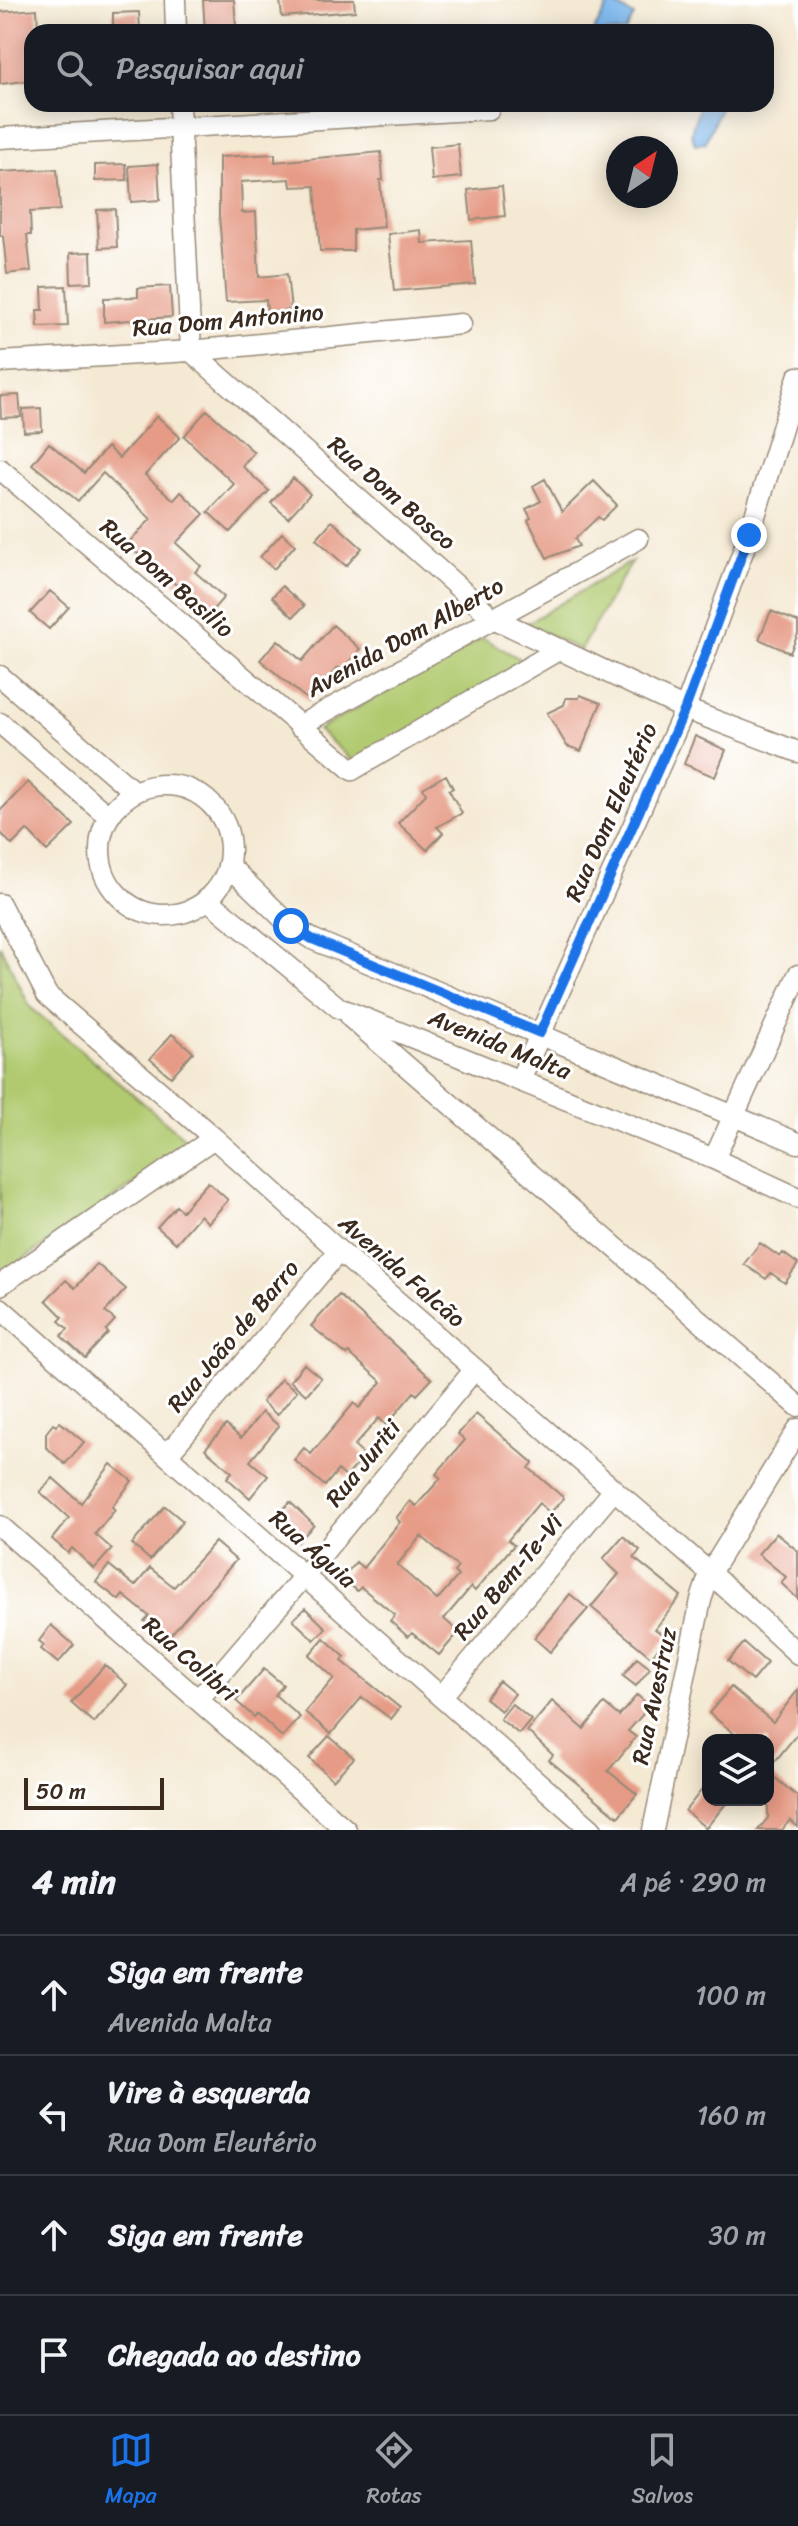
<!DOCTYPE html>
<html lang="pt">
<head>
<meta charset="utf-8">
<style>
	:root { --surface:#171b24; --page:#20242c; --text:#f1f3f6; --muted:#9ea1a6; --line:#363941; --accent:#1a73e8 }
	body { margin:0; font-family:Sriracha,sans-serif; background:var(--page); color:var(--text) }
	.controls { position:absolute; right:24px; bottom:24px; display:grid; overflow:hidden; border-radius:16px; box-shadow:0 4px 20px #0003 }
	.controls button { width:72px; height:72px; display:grid; place-items:center; padding:0; border:0; border-bottom:2px solid var(--line); background:var(--surface); color:var(--text); font:40px sans-serif }
	.compass { position:absolute; left:606px; top:136px; width:72px; height:72px; border-radius:50%; background:var(--surface); box-shadow:0 4px 20px #0003; rotate:35deg }
	.scale { position:absolute; left:24px; bottom:20px; width:140px; box-sizing:border-box; padding-left:8px; border:4px solid #3b2a1e; border-top:0; font-size:22px; line-height:28px; white-space:nowrap; color:#3b2a1e; -webkit-text-stroke:6px #fff; paint-order:stroke }
	.stop { position:absolute; width:24px; height:24px; margin:-18px; border:6px solid #1a73e8; border-radius:50%; background:#fff }
	.stop.end { background:#1a73e8; border-color:#fff; box-shadow:0 2px 8px #0008 }
	.list { margin:0; padding:0; list-style:none }
	h2 { display:flex; justify-content:space-between; align-items:center; height:104px; margin:0; padding:0 32px; font-size:34px }
	h2 small { font-size:26px; font-weight:400; color:var(--muted) }
	.list li { display:grid; grid-template-columns:52px 1fr auto; gap:24px; align-items:center; box-sizing:border-box; height:120px; padding:0 32px; border-top:2px solid var(--line) }
	.list b { display:block; font-size:30px; white-space:nowrap }
	.list p { margin:0; font-size:26px; white-space:nowrap; color:var(--muted) }
	.list em { font-size:26px; font-style:normal; color:var(--muted) }
	.icon { flex:none; width:44px; height:44px; fill:none; stroke:currentColor; stroke-width:2; stroke-linecap:round; stroke-linejoin:round }
	.map { position:relative; flex:none; width:798px; height:1830px; overflow:hidden }
	.search { position:absolute; background:var(--surface); box-shadow:0 4px 20px #0003; left:24px; right:24px; top:24px; height:88px; display:flex; align-items:center; gap:20px; box-sizing:border-box; padding:0 28px; border-radius:24px; color:var(--muted); font-size:30px }
	.sheet { height:584px; background:var(--surface) }
	nav { display:flex; justify-content:space-around; align-items:center; box-sizing:border-box; height:112px; border-top:2px solid var(--line); background:var(--surface); font-size:22px; color:var(--muted) }
	nav a { display:grid; justify-items:center; gap:4px }
	nav .on { color:var(--accent) }
	.map>svg:first-child { display:block }
</style>
</head>
<body>
<div class="map">
<svg width="798" height="1830" viewBox="0 0 798 1830">
	<rect width="100%" height="100%" fill="#fff"/>
	<filter id="ink" filterUnits="userSpaceOnUse"><feTurbulence type="fractalNoise" baseFrequency=".0125" numOctaves="2"/><feDisplacementMap in="SourceGraphic" scale="16" xChannelSelector="R" yChannelSelector="G"/><feConvolveMatrix kernelMatrix="1 2 1 2 8 2 1 2 1" color-interpolation-filters="sRGB"/></filter>
	<filter id="wash" filterUnits="userSpaceOnUse"><feTurbulence type="fractalNoise" baseFrequency=".006" numOctaves="4" result="noise"/><feDisplacementMap in="SourceGraphic" scale="32" xChannelSelector="R" yChannelSelector="G"/><feGaussianBlur stdDeviation="1.8" result="paint"/><feColorMatrix in="noise" values="0 0 0 0 0 0 0 0 0 0 0 0 0 0 0 0 0 1.4 0 .05"/><feComposite in="paint" operator="in"/></filter>
	<g filter="url(#wash)">
		<rect width="100%" height="100%" fill="#f4e9d3"/>
		<path fill="#b1ca6f" stroke="#767a46" stroke-width="2" d="M 632,561 L 580,650 L 526,624 Z
			M 483,638 L 527,663 L 354,762 L 318,730 Z
			M 0,945 L 30,1007 L 187,1140 L 187,1148 L 0,1275 Z"/>
		<path fill="#79b5eb" stroke="#5a7084" stroke-width="2" d="M 610,2 L 634,16 L 625,32 L 593,32 Z
			M 700,104 L 722,104 L 705,143 L 695,144 L 691,133 Z"/>
		<g id="blocks">
			<path fill="#e69b86" fill-rule="evenodd" d="M 203,0 L 234,0 L 236,26 L 229,26 L 229,32 L 205,32 Z
				M 280,0 L 354,0 L 355,11 L 282,17 Z
				M 37,9 L 38,30 L 32,31 L 32,80 L 0,84 L 0,12 Z
				M 139,12 L 140,32 L 113,32 L 113,13 Z
				M 458,144 L 461,177 L 432,180 L 429,147 Z
				M 381,152 L 383,180 L 380,180 L 384,227 L 353,230 L 353,251 L 320,251 L 315,186 L 291,187 L 290,179 L 241,182 L 242,213 L 256,212 L 259,277 L 287,274 L 291,310 L 267,313 L 266,300 L 226,302 L 219,215 L 219,157 L 275,154 L 275,162 Z
				M 126,164 L 127,180 L 95,181 L 95,165 Z
				M 158,164 L 160,200 L 131,202 L 129,166 Z
				M 57,169 L 60,210 L 30,212 L 31,235 L 27,235 L 31,271 L 7,274 L 3,236 L 0,236 L 0,172 Z
				M 502,186 L 505,216 L 471,220 L 468,190 Z
				M 115,209 L 117,247 L 99,248 L 97,210 Z
				M 421,230 L 422,243 L 471,240 L 475,284 L 394,291 L 388,234 Z
				M 91,252 L 92,282 L 71,283 L 70,253 Z
				M 66,286 L 68,326 L 38,327 L 37,310 L 43,310 L 42,287 Z
				M 170,286 L 172,317 L 104,322 L 104,298 L 138,297 L 138,288 Z
				M 19,395 L 21,417 L 1,418 L 0,396 Z
				M 41,408 L 42,431 L 24,432 L 23,409 Z
				M 207,410 L 254,452 L 242,466 L 269,491 L 230,532 L 208,512 L 234,484 L 184,436 Z
				M 157,416 L 180,437 L 145,475 L 174,500 L 181,492 L 204,514 L 176,543 L 201,566 L 195,572 L 224,597 L 209,614 L 154,565 L 152,567 L 127,544 L 151,519 L 103,473 L 78,501 L 32,464 L 49,443 L 84,473 L 107,447 L 119,458 Z
				M 293,478 L 310,494 L 288,518 L 271,503 Z
				M 545,479 L 562,512 L 594,481 L 617,505 L 602,520 L 598,517 L 575,539 L 579,546 L 547,558 L 528,520 L 531,518 L 526,509 L 541,501 L 533,486 Z
				M 332,521 L 362,548 L 346,566 L 316,539 Z
				M 282,533 L 295,545 L 274,569 L 260,557 Z
				M 282,586 L 304,606 L 293,617 L 272,597 Z
				M 50,591 L 69,607 L 49,629 L 30,613 Z
				M 771,611 L 798,622 L 798,634 L 790,653 L 759,639 Z
				M 333,625 L 360,649 L 342,670 L 338,667 L 309,701 L 260,660 L 278,640 L 302,661 Z
				M 580,695 L 601,703 L 581,751 L 567,746 L 547,713 L 564,705 L 566,698 L 579,698 Z
				M 695,736 L 726,750 L 715,777 L 684,764 Z
				M 446,775 L 453,788 L 449,790 L 462,813 L 437,827 L 443,833 L 427,850 L 398,823 L 426,794 L 423,788 Z
				M 28,782 L 74,825 L 47,851 L 27,830 L 12,845 L 0,832 L 0,811 Z
				M 172,1034 L 193,1052 L 171,1077 L 150,1059 Z
				M 208,1182 L 228,1200 L 208,1223 L 200,1215 L 176,1243 L 157,1227 L 176,1206 L 182,1211 Z
				M 760,1243 L 780,1257 L 783,1253 L 798,1264 L 785,1283 L 771,1273 L 766,1279 L 744,1264 Z
				M 97,1264 L 126,1289 L 105,1312 L 115,1320 L 106,1330 L 108,1333 L 85,1358 L 61,1336 L 68,1329 L 59,1321 L 63,1317 L 46,1300 L 66,1280 L 75,1288 Z
				M 339,1295 L 432,1379 L 417,1395 L 414,1392 L 386,1425 L 379,1418 L 354,1446 L 365,1456 L 346,1477 L 338,1470 L 325,1486 L 294,1460 L 304,1448 L 311,1454 L 354,1403 L 359,1408 L 382,1382 L 349,1353 L 347,1355 L 311,1326 Z
				M 304,1364 L 321,1378 L 306,1395 L 290,1381 Z
				M 281,1379 L 297,1391 L 277,1415 L 262,1402 Z
				M 262,1412 L 279,1426 L 250,1461 L 268,1476 L 250,1498 L 227,1478 L 232,1472 L 205,1449 L 226,1425 L 241,1438 Z
				M 476,1414 L 533,1463 L 529,1468 L 564,1498 L 550,1513 L 539,1503 L 508,1540 L 514,1545 L 475,1591 L 471,1587 L 444,1619 L 459,1632 L 439,1655 L 412,1633 L 408,1637 L 390,1621 L 395,1615 L 361,1587 L 357,1591 L 342,1578 L 356,1562 L 363,1568 L 400,1522 L 396,1518 L 410,1501 L 416,1506 L 441,1478 L 436,1474 L 465,1440 L 458,1434 ZM 421,1536 L 458,1567 L 454,1572 L 458,1576 L 437,1600 L 397,1565 Z
				M 60,1422 L 84,1442 L 65,1464 L 46,1447 L 46,1433 L 53,1424 L 56,1426 Z
				M 111,1464 L 132,1481 L 112,1507 L 115,1510 L 95,1534 L 112,1549 L 94,1569 L 72,1548 L 68,1553 L 52,1539 L 69,1518 L 40,1492 L 53,1478 L 81,1503 Z
				M 290,1502 L 314,1525 L 298,1542 L 274,1519 Z
				M 165,1506 L 183,1521 L 150,1560 L 132,1544 Z
				M 776,1533 L 798,1551 L 798,1599 L 781,1583 L 786,1577 L 758,1554 Z
				M 623,1536 L 640,1550 L 634,1558 L 681,1596 L 655,1629 L 667,1638 L 651,1657 L 591,1607 L 619,1574 L 603,1559 Z
				M 215,1542 L 236,1560 L 165,1641 L 144,1621 L 149,1616 L 123,1595 L 119,1600 L 96,1582 L 109,1565 L 135,1586 L 150,1568 L 174,1587 Z
				M 570,1594 L 588,1609 L 550,1652 L 534,1638 Z
				M 305,1608 L 326,1628 L 314,1640 L 293,1620 Z
				M 51,1625 L 74,1645 L 58,1663 L 41,1649 L 44,1645 L 39,1641 Z
				M 324,1638 L 345,1657 L 342,1661 L 400,1708 L 391,1719 L 362,1697 L 331,1734 L 305,1712 L 334,1678 L 309,1655 Z
				M 744,1643 L 767,1663 L 752,1681 L 728,1661 Z
				M 637,1658 L 650,1668 L 636,1686 L 623,1676 Z
				M 105,1665 L 127,1685 L 94,1723 L 71,1703 Z
				M 264,1669 L 283,1685 L 275,1695 L 300,1717 L 282,1737 L 257,1714 L 254,1717 L 236,1701 Z
				M 499,1681 L 515,1694 L 501,1711 L 485,1698 Z
				M 731,1687 L 773,1722 L 798,1690 L 798,1733 L 768,1770 L 768,1740 L 742,1740 L 709,1713 Z
				M 637,1695 L 650,1706 L 628,1731 L 636,1737 L 608,1771 L 637,1794 L 618,1817 L 549,1760 L 553,1755 L 527,1731 L 552,1701 L 584,1729 L 604,1704 L 619,1716 Z
				M 512,1704 L 531,1720 L 519,1734 L 500,1719 Z
				M 329,1736 L 354,1758 L 333,1780 L 309,1758 Z
				M 768,1772 L 798,1797 L 798,1827 L 790,1820 L 782,1830 L 758,1830 L 768,1818 Z
				M 708,1782 L 708,1800 L 729,1800 L 706,1828 L 685,1811 Z"/>
		</g>
	</g>
	<g filter="url(#ink)">
		<use href="#blocks" fill-opacity="0" stroke="#988a78" stroke-width="2"/>
		<g fill="none" stroke-linecap="round" stroke-linejoin="round">
			<defs>
				<path id="minor" d="M 175,0 L 176,32
					M 179,104 L 191,351 L 493,618 L 685,709 L 798,752
					M 0,138 L 489,109
					M 0,362 L 191,351 L 461,324
					M 0,469 L 352,770 L 560,649
					M 0,676 L 134,792
					M 0,723 L 108,816
					M 299,726 L 638,539
					M100 850a65 65 0 1 1 130 0a65 65 0 1 1-130 0Z
					M 228,865 L 291,926 L 312,939 L 798,1143
					M 207,899 L 339,1008 L 714,1159 L 798,1198
					M 0,904 L 47,995 L 214,1138 L 339,1251 L 710,1573 L 798,1654
					M 351,1018 L 798,1406
					M 520,1080 L 685,709 L 749,535 L 798,377
					M 714,1159 L 798,975
					M 0,1285 L 214,1138
					M 0,1308 L 592,1830
					M 167,1455 L 339,1251
					M 0,1526 L 346,1830
					M 441,1697 L 614,1490
					M 198,1700 L 304,1576 L 475,1369
					M 653,1830 L 701,1600 L 710,1573 L 798,1429"/>
			</defs>
			<use href="#minor" stroke="#988a78" stroke-width="23"/>
			<use href="#minor" stroke="#fff" stroke-width="20"/>
		</g>
	</g>
	<g fill="none" stroke-linecap="round" stroke-linejoin="round" filter="url(#ink)">
		<path stroke="#1a73e8" stroke-width="10" d="M 291,926 L 312,939 L 540,1033 L 685,709 L 749,535"/>
	</g>
	<g text-anchor="middle" dominant-baseline="central" stroke-width="6" stroke-linejoin="round" paint-order="stroke">
		<g font-size="24" fill="#3b2a1e" stroke="#fff">
			<text transform="translate(228 320) rotate(-5)">Rua Dom Antonino</text>
			<text transform="translate(392 493) rotate(41)">Rua Dom Bosco</text>
			<text transform="translate(167 578) rotate(41)">Rua Dom Basilio</text>
			<text transform="translate(405 637) rotate(-29)">Avenida Dom Alberto</text>
			<text transform="translate(611 812) rotate(-66)">Rua Dom Eleutério</text>
			<text transform="translate(500 1044) rotate(22)">Avenida Malta</text>
			<text transform="translate(402 1271) rotate(41)">Avenida Falcão</text>
			<text transform="translate(233 1336) rotate(-50)">Rua João de Barro</text>
			<text transform="translate(363 1463) rotate(-51)">Rua Juriti</text>
			<text transform="translate(313 1549) rotate(41)">Rua Águia</text>
			<text transform="translate(508 1577) rotate(-50)">Rua Bem-Te-Vi</text>
			<text transform="translate(190 1659) rotate(41)">Rua Colibri</text>
			<text transform="translate(654 1696) rotate(-78)">Rua Avestruz</text>
		</g>
	</g>
</svg>
<div class="controls">
<button><svg class="icon" aria-label="layers" viewBox="0 0 24 24"><path d="M12 4l9 5-9 5-9-5zM3 14l9 5 9-5"/></svg></button>
</div>
<svg class="compass" viewBox="-18 -18 36 36"><path d="M0-13l5 13h-10z" fill="#e53935"/><path d="M0 13l5-13h-10z" fill="#9ea1a6"/></svg>
<div class="scale">50 m</div>
<div class="stop" style="left:291px;top:926px"></div>
<div class="stop end" style="left:749px;top:535px"></div>
<div class="search"><svg class="icon" aria-label="search" viewBox="0 0 24 24"><circle cx="10" cy="10" r="6"/><path d="M15 15l6 6"/></svg>Pesquisar aqui</div>
</div>
<section class="sheet">
<h2>4 min<small>A pé · 290 m</small></h2>
<ul class="list">
<li><svg class="icon" aria-label="ahead" viewBox="0 0 24 24"><path d="M12 20V5M6 11l6-6 6 6"/></svg><div><b>Siga em frente</b><p>Avenida Malta</p></div><em>100 m</em></li>
<li><svg class="icon" aria-label="left" viewBox="0 0 24 24"><path d="M17 20v-9H6M10 6l-5 5 5 5"/></svg><div><b>Vire à esquerda</b><p>Rua Dom Eleutério</p></div><em>160 m</em></li>
<li><svg class="icon" aria-label="ahead" viewBox="0 0 24 24"><path d="M12 20V5M6 11l6-6 6 6"/></svg><div><b>Siga em frente</b></div><em>30 m</em></li>
<li><svg class="icon" aria-label="arrive" viewBox="0 0 24 24"><path d="M6 21V4h12l-3 4 3 4H6"/></svg><div><b>Chegada ao destino</b></div></li>
</ul>
</section>
<nav>
<a class="on"><svg class="icon" aria-label="map" viewBox="0 0 24 24"><path d="M3 6l6-2 6 2 6-2v14l-6 2-6-2-6 2zM9 4v14M15 6v14"/></svg>Mapa</a>
<a><svg class="icon" aria-label="directions" viewBox="0 0 24 24"><path d="M12 3l9 9-9 9-9-9zM9 14v-3h6M13 9l2 2-2 2"/></svg>Rotas</a>
<a><svg class="icon" aria-label="saved" viewBox="0 0 24 24"><path d="M7 4h10v16l-5-4-5 4z"/></svg>Salvos</a>
</nav>
</body>
</html>
